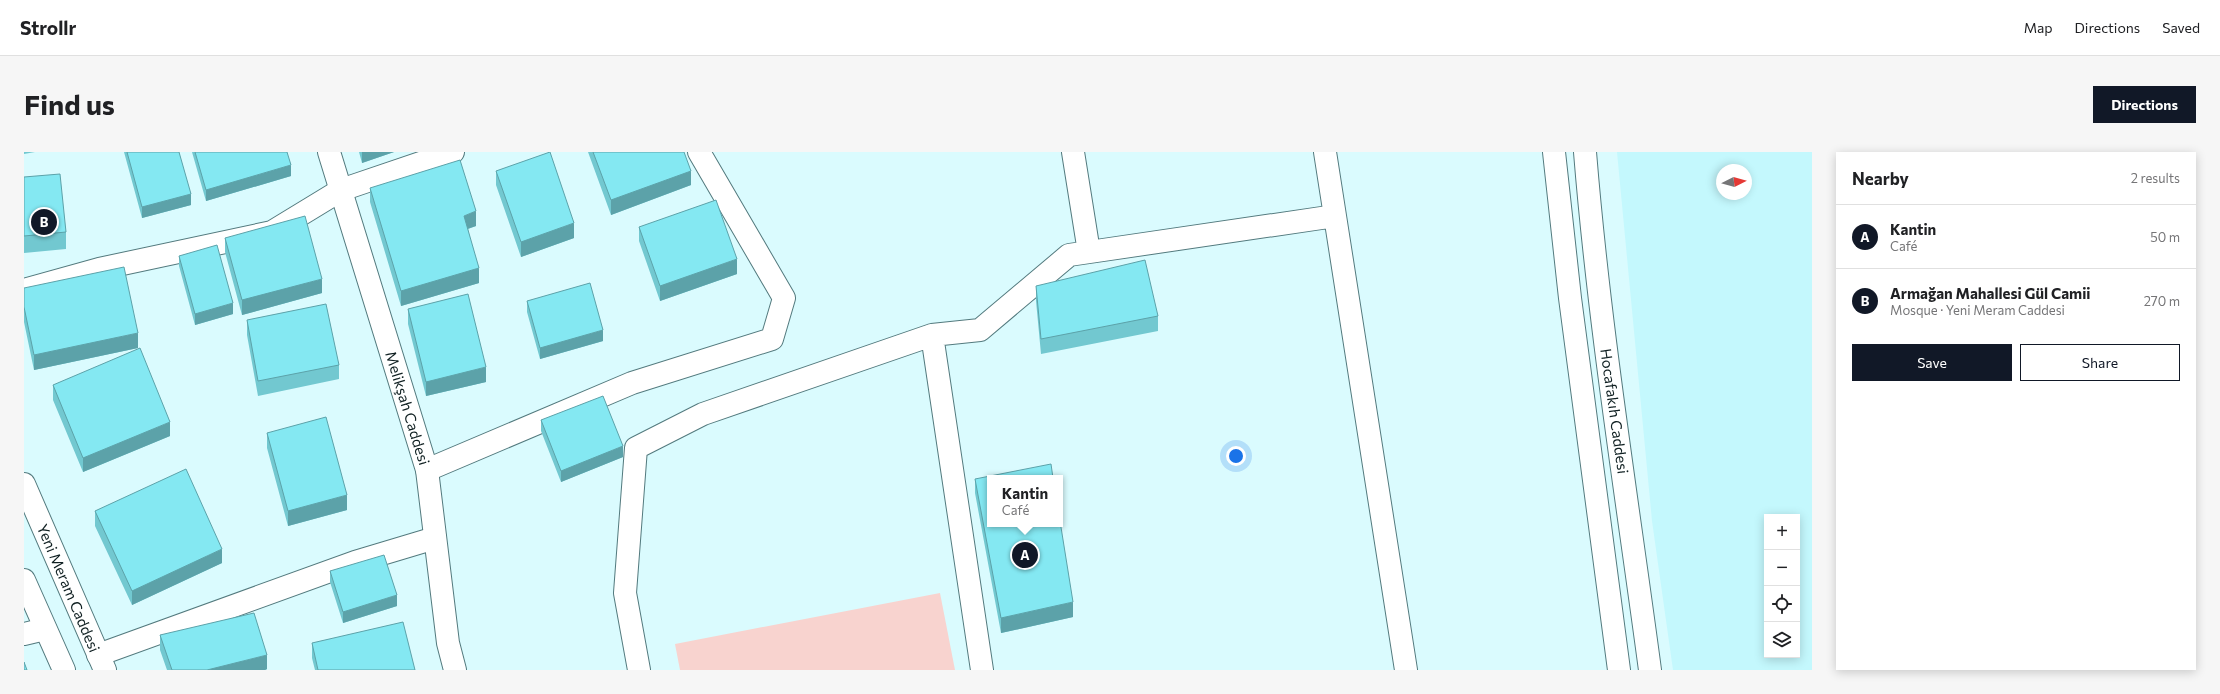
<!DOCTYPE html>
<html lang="en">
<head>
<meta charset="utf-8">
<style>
	:root { --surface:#fff; --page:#f6f6f6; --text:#202124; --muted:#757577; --line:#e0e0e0; --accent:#111827 }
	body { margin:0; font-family:Commissioner,sans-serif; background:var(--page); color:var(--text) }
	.controls { position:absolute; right:12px; bottom:12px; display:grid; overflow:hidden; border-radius:0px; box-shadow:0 2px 10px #0003 }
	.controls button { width:36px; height:36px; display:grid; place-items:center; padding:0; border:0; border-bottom:1px solid var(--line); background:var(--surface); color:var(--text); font:20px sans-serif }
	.compass { position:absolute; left:1692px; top:12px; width:36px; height:36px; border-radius:50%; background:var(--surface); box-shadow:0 2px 10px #0003; rotate:84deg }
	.you { position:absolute; left:1212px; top:304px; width:14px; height:14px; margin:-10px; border:3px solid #fff; border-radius:50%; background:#1a73e8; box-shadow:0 0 0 6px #1a73e833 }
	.badge { display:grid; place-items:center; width:26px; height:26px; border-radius:50%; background:var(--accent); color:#fff; font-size:13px; font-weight:700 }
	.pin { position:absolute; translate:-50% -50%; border:2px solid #fff; box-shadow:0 1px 4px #0006 }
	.popup { position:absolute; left:963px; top:323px; width:76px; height:52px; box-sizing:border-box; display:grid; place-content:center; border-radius:0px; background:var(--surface); filter:drop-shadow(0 1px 3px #0005); font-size:13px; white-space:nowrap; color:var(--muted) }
	.popup b { font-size:15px; color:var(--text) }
	.popup::after { content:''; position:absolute; left:50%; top:100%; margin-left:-8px; border:8px solid transparent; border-top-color:var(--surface) }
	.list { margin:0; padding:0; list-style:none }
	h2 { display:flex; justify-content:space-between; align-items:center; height:52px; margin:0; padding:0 16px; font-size:17px }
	h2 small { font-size:13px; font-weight:400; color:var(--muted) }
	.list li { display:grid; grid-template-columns:26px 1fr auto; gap:12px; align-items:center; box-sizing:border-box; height:64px; padding:0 16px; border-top:1px solid var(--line) }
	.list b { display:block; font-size:15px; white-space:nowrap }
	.list p { margin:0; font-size:13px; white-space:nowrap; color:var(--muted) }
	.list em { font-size:13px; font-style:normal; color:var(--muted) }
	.actions { display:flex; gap:8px; padding:12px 16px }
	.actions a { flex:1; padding:9px 0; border:1px solid var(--accent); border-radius:0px; text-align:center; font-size:14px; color:var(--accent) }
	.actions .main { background:var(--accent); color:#fff }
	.icon { flex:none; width:22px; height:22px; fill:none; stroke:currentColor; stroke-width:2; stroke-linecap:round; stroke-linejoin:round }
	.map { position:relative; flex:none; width:1788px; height:518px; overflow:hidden; border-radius:0px }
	header { display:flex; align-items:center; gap:24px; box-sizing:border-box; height:56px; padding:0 20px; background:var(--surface); border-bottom:1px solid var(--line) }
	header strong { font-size:19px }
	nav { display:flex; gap:22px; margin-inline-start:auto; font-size:14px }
	.intro { display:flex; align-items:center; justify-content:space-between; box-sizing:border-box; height:96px; padding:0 24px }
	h1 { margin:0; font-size:28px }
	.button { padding:10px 18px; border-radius:0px; background:var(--accent); color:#fff; font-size:14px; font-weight:700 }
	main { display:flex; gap:24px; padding:0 24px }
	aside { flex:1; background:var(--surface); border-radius:0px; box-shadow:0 2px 10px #0003 }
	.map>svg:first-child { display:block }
</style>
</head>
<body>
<header>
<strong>Strollr</strong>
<nav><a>Map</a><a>Directions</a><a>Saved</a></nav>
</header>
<div class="intro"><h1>Find us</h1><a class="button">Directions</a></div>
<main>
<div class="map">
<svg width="1788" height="518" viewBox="0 0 1788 518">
	<rect width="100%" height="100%" fill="#dafbfe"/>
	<path fill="#c4f8fd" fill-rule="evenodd" d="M 1593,0 L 1788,0 L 1788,518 L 1649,518 L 1628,369 ZM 1698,18 L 1722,18 L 1722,42 L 1698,42 ZM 1743,365 L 1773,365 L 1773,503 L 1743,503 Z"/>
	<path fill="#f8d3cf" d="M 916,441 L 931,518 L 656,518 L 651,492 Z"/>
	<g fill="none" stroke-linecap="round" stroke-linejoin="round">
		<defs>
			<path id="street" d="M 1049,0 L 1065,100
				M 1301,0 L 1311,64
				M 0,138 L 75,117 L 248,80 L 317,38 L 429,0
				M 403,318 L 608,231 L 748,187 L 760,146 L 675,0
				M 0,482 L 21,477
				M 74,503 L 331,410 L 411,386
				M 615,518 L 601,441 L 612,296 L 679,262 L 908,183
				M 958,518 L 908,183 L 956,178 L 1045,103 L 1311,64 L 1382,518"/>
			<path id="secondary" d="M 305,0 L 403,318 L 424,491 L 431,518
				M 1530,0 L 1546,146 L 1595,518
				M 1561,0 C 1575,173 1603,346 1626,518
				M 0,332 L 81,518
				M 0,428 L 40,518"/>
		</defs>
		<use href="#street" stroke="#537a7e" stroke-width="24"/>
		<use href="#secondary" stroke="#537a7e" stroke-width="24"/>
		<use href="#street" stroke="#fff" stroke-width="22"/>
		<use href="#secondary" stroke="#fff" stroke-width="22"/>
	</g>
	<path fill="#72c8d0" d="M 0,0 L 11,0 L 0,2 Z
		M 100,0 L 155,0 L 167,53 L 118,66 Z
		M 168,0 L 263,0 L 267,24 L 182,49 Z
		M 335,0 L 370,0 L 338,11 Z
		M 564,0 L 660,0 L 667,33 L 587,63 Z
		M 472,19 L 550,86 L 497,105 L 472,33 Z
		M 0,25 L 42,80 L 42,97 L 0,101 Z
		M 346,36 L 452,74 L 444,77 L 455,131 L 377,154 L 346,50 Z
		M 615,75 L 713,122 L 636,149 L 615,89 Z
		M 201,86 L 298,141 L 218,163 L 201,100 Z
		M 155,104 L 209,162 L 171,173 L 155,114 Z
		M 1012,134 L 1134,164 L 1134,179 L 1017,202 L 1012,149 Z
		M 0,136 L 114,196 L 10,218 L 0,170 Z
		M 503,149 L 579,189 L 516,207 L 503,160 Z
		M 384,157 L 462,230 L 402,244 L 384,172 Z
		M 223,168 L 315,213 L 315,227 L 234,244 L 223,183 Z
		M 29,233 L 146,284 L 59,320 L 29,248 Z
		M 517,268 L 599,305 L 537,330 L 517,279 Z
		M 243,281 L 323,358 L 264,374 L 243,296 Z
		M 951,327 L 1049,465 L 977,481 L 951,341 Z
		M 71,359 L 198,411 L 108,453 L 71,374 Z
		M 306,419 L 373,454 L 319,471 L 306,430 Z
		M 136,483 L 243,517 L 241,518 L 143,518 L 136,498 Z
		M 288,491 L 391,518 L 291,518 L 288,506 Z"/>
	<path fill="#5ca2a9" d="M 338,0 L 370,0 L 338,11 Z
		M 267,13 L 267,24 L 182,49 L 182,38 Z
		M 667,19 L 667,33 L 587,63 L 587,48 Z
		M 167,42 L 167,53 L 118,66 L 118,55 Z
		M 452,59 L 452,74 L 440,78 L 440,64 Z
		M 550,71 L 550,86 L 497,105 L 497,90 Z
		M 713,107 L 713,122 L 636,149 L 636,134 Z
		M 455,116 L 455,131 L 377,154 L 377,139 Z
		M 298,127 L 298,141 L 218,163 L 218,148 Z
		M 209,151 L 209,162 L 171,173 L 171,162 Z
		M 579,178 L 579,189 L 516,207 L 516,196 Z
		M 114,181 L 114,196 L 10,218 L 10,203 Z
		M 462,215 L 462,230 L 402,244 L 402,230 Z
		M 146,270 L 146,284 L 59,320 L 59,306 Z
		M 599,294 L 599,305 L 537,330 L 537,319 Z
		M 323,343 L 323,358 L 264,374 L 264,359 Z
		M 198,397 L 198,411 L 108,453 L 108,439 Z
		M 373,443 L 373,454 L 319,471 L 319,460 Z
		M 1049,450 L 1049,465 L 977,481 L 977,466 Z
		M 243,503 L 243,517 L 241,518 L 183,518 Z"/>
	<path fill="#84e8f2" stroke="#5ca2a9" d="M 103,0 L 155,0 L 167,42 L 118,55 Z
		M 171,0 L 263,0 L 267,13 L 182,38 Z
		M 526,0 L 550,71 L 497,90 L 472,19 Z
		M 569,0 L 660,0 L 667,19 L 587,48 Z
		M 436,8 L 452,59 L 440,64 L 455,116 L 377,139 L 346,36 Z
		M 36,22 L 42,80 L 0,84 L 0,25 Z
		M 692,48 L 713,107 L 636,134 L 615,75 Z
		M 281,64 L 298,127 L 218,148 L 201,86 Z
		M 193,93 L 209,151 L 171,162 L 155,104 Z
		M 1121,108 L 1134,164 L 1017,187 L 1012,134 Z
		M 100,115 L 114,181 L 10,203 L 0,155 L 0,136 Z
		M 566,131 L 579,178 L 516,196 L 503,149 Z
		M 444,142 L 462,215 L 402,230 L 384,157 Z
		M 302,152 L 315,213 L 234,229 L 223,168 Z
		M 116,196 L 146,270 L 59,306 L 29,233 Z
		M 579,244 L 599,294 L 537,319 L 517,268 Z
		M 302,265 L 323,343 L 264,359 L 243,281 Z
		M 1027,312 L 1029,326 L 966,326 L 966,372 L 1036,372 L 1036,369 L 1049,450 L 977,466 L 951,327 Z
		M 162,317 L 198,397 L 108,439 L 71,359 Z
		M 360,403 L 373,443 L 319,460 L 306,419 Z
		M 230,461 L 243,503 L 183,518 L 148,518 L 136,483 Z
		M 379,470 L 391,518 L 294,518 L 288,491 Z
		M 0,510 L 3,518 L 0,518 Z"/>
	<g text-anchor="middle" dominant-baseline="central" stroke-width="3" stroke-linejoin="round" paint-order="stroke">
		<g font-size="15" fill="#102022" stroke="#fff">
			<text transform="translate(384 256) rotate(73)">Melikşah Caddesi</text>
			<text transform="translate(1591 259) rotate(82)">Hocafakıh Caddesi</text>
			<text transform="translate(45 436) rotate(67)">Yeni Meram Caddesi</text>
		</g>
	</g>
</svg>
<div class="controls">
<button>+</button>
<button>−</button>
<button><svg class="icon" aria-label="locate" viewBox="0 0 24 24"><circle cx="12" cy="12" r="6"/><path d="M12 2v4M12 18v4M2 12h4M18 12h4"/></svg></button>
<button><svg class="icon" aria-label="layers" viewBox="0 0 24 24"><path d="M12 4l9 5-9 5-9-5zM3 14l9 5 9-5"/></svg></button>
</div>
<svg class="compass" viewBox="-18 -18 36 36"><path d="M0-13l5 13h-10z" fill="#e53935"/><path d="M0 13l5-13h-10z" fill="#757577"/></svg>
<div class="you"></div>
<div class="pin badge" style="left:1001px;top:403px">A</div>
<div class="popup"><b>Kantin</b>Café</div>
<div class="pin badge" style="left:20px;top:70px">B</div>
</div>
<aside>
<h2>Nearby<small>2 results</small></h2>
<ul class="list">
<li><span class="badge">A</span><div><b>Kantin</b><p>Café</p></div><em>50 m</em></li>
<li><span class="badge">B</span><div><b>Armağan Mahallesi Gül Camii</b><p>Mosque · Yeni Meram Caddesi</p></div><em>270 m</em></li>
</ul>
<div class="actions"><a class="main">Save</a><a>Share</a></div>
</aside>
</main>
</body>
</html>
